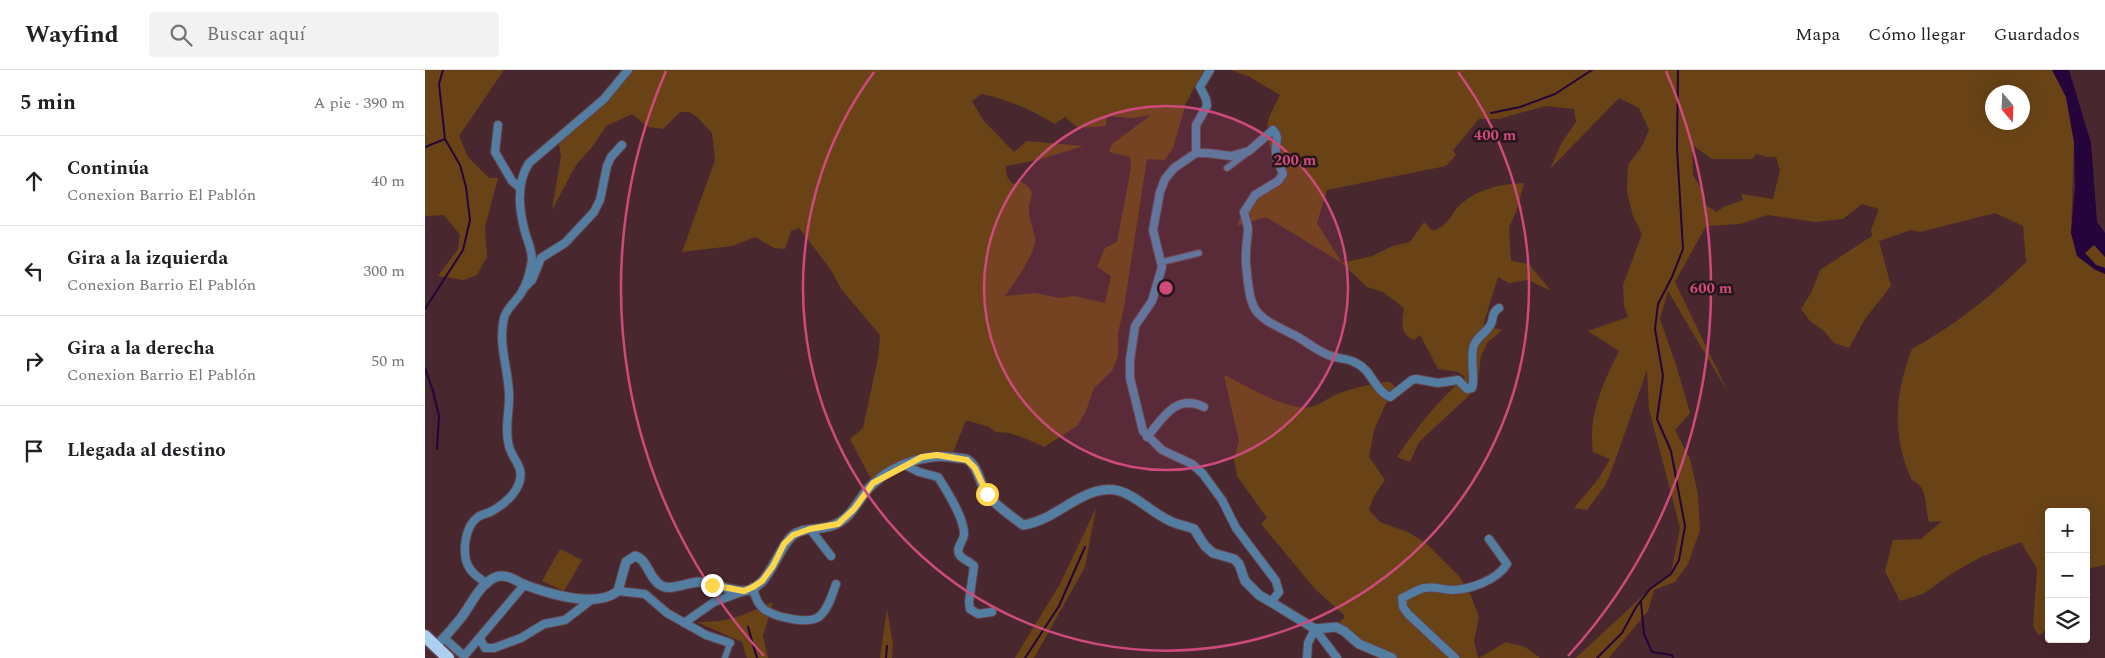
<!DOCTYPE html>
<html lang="es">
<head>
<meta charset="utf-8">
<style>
	:root { --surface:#fff; --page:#f2f2f2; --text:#202124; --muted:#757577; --line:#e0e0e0 }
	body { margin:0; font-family:Spectral,serif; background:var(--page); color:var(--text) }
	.controls { position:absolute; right:15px; bottom:15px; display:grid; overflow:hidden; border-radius:5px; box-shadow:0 5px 20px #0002 }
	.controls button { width:45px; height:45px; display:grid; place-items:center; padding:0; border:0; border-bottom:1px solid var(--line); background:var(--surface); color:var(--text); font:25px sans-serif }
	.compass { position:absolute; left:1560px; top:15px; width:45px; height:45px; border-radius:50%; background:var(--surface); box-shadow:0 5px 20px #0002; rotate:161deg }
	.stop { position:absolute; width:15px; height:15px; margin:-11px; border:4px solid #ffd54a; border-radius:50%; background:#fff }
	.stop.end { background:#ffd54a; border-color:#fff; box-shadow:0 1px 5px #0008 }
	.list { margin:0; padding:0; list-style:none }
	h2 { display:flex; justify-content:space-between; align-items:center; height:65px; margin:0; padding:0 20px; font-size:21px }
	h2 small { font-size:16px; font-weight:400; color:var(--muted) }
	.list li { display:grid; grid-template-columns:32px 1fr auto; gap:15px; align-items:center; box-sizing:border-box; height:90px; padding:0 20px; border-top:1px solid var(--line) }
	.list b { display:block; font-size:19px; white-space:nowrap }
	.list p { margin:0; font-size:16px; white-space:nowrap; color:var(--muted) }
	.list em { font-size:16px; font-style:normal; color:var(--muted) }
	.icon { flex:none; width:28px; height:28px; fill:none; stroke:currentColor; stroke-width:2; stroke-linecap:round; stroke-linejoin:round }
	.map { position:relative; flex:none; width:1680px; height:588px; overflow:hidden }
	header { display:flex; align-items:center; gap:30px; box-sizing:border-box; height:70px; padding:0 25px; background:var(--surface); border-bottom:1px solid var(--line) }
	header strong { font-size:24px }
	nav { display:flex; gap:28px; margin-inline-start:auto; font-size:18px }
	.search { width:350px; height:45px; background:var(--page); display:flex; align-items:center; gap:12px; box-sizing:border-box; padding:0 18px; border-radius:5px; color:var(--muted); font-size:19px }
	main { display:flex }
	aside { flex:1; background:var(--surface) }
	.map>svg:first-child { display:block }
</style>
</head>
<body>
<header>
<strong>Wayfind</strong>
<div class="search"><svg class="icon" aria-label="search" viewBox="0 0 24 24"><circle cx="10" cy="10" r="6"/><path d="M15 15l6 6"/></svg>Buscar aquí</div>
<nav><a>Mapa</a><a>Cómo llegar</a><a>Guardados</a></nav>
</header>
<main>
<aside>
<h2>5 min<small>A pie · 390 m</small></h2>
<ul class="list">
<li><svg class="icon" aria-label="ahead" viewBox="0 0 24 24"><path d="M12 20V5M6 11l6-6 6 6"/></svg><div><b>Continúa</b><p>Conexion Barrio El Pablón</p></div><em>40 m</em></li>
<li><svg class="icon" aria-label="left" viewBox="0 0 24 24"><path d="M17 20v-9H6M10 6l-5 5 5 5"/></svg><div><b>Gira a la izquierda</b><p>Conexion Barrio El Pablón</p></div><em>300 m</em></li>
<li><svg class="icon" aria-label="right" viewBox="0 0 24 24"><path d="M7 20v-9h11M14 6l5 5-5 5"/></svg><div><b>Gira a la derecha</b><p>Conexion Barrio El Pablón</p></div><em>50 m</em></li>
<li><svg class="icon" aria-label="arrive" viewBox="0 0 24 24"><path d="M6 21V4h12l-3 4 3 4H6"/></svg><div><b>Llegada al destino</b></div></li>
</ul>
</aside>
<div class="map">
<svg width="1680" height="588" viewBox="0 0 1680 588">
	<rect width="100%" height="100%" fill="#49272f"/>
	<path fill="#694316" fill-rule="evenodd" d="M 0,0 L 79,0 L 34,66 L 43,87 L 64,108 L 73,108 L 60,157 L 62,187 L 52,205 L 39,210 L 13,206 L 33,179 L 35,165 L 19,145 L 0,146 Z
		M 203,0 L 779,0 L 761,33 L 748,78 L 740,90 L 722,89 L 699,237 L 693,263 L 693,286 L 687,301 L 669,318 L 661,341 L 652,356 L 619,377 L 602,369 L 584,363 L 571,362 L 564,357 L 541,350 L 528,383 L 513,383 L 448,413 L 425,369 L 438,358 L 453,288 L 455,265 L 416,219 L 406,200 L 374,158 L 366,161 L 360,179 L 349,178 L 330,167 L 307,176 L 257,182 L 290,90 L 287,63 L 272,47 L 264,42 L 255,42 L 238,59 L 223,57 L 207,44 L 181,56 L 168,76 L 151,95 L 127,140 L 136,86 L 133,69 L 162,43 ZM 556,24 C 583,29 606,40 630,54 L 640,47 L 653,58 L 681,56 L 682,46 L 706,48 L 726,45 L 687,74 L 684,82 L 705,87 L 706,98 L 692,172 L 680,178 L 672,197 L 686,206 L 680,233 L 649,226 L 634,228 L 610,223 L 580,226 C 589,213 612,183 610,167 C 608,158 604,149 604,140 C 604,122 615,125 595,111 L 589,114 C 582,110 581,105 581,96 L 613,90 L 658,76 L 602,71 L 589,82 L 558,50 L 547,31 Z
		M 806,0 L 1627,0 L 1641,27 L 1649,72 L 1646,163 L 1669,199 L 1680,204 L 1680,495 L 1661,499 L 1661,442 L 1624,442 L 1624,556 L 1614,566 L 1608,556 L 1612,499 L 1596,472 L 1556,487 L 1529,502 L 1498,524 L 1475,531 L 1460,501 L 1468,470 L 1496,469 L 1517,451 L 1504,452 C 1499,435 1504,417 1487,410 C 1466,365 1470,324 1487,279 C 1530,255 1567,226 1601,192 L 1598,156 L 1570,143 L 1495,162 L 1486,160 L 1454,171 L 1466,216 L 1440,249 L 1424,278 L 1409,273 L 1400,262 L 1385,251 L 1376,239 L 1386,223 L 1395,200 L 1447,166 L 1446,160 L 1454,139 L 1437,134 L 1418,149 L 1390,152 L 1343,145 L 1315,154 L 1281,156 L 1250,212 L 1304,324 L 1243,221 L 1235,249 L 1251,295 L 1265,343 L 1250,360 L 1265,389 L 1273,424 L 1275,460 L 1263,494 L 1250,512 L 1229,520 L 1223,541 L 1184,588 L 1151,588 L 1225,519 L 1246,504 L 1255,458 L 1224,339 L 1222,300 L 1185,405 L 1179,417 L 1162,440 L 1149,438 L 1174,408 L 1185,389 L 1168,382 C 1163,345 1178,313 1194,281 L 1163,261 L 1203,247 L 1199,236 L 1198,215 L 1217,164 L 1208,146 L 1202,122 L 1203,95 L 1217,76 L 1224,60 L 1214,38 L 1194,28 L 1125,99 L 1137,72 L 1151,52 L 1149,39 L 1120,36 L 1074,49 L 1054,49 L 1028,80 L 1031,85 L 1021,96 L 902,120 L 892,153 L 917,193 L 947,186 L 968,176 L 985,172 L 999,152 L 1008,161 C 1026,154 1024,145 1036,134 C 1054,118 1077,114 1099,113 L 1092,140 L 1084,157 L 1086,191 L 1104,194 L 1126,221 L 1103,210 L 1084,213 L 1073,207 L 1058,256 L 1077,260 L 1062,273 L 1056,286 L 1052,318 L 994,372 L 985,392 L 972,387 C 991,358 1014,330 1040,307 L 1033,302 L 1013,299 L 995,265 L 989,270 C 974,264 977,251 979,238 L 958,222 L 942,217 L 917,193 L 841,147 L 812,156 C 816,145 820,132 827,123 C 836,114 849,112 856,101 C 847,89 840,66 843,51 C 846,42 851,33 855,25 L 825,7 ZM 1568,22 L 1598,22 L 1598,52 L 1568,52 ZM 1267,75 L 1287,89 L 1327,89 L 1331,84 L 1342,87 L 1351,87 L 1355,100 L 1348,129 L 1316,124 L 1318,130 L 1298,137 L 1292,142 L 1280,135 L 1280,125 L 1268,105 Z
		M 1669,174 L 1680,187 L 1680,198 L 1671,195 L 1660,183 Z
		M 799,305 C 821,315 861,341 885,337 C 895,335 903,328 912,324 C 925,319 952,312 965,312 L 969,316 L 949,360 L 944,387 L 960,410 L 949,426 L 944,440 L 955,452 L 983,462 L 1002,474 L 1035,507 L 1046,526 L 1054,547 L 1049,571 L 1053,588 L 966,588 L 911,556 L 919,548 L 919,545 L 890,519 L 836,454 L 842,448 L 812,406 L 809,389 L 814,371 Z
		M 671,438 L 660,497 L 609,588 L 590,588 L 635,514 Z
		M 135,479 L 157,490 L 139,521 L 117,511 Z
		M 348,532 L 338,566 L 343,588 L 322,588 L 317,572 L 272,552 C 304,553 320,544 348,532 Z
		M 462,539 L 468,575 L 467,588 L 455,588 Z
		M 1081,572 L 1100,577 L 1115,588 L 1054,588 Z"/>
	<path fill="#24043a" d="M 1627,0 L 1644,0 L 1666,73 L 1672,152 L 1680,163 L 1680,187 L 1669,175 L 1660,183 L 1671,195 L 1680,198 L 1680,204 L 1669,199 L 1652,186 L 1646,163 L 1650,116 L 1649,72 L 1641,27 Z"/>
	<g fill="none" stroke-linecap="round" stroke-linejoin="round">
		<path stroke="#24043a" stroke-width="2" d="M 1066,43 L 1095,37 L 1130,24 L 1167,0
			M 0,77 L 20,69
			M 0,239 L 38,180 L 45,150 L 41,117 L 35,95 L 20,69 L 14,14 L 18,0
			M 0,298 L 8,321 L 14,346 L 12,379
			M 1216,532 L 1219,564 L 1227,582 L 1247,585 L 1248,588
			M 323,557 L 332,588
			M 461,588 L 462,576
			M 600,588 L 634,536 L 660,477
			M 1172,588 L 1197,563 L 1211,537 L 1225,519 L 1246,504 L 1254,490 L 1260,456 L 1246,381 L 1232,349 L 1238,306 L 1230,259 L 1233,234 L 1247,207 L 1258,179 L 1252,78 L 1253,0"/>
		<defs>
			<path id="pedestrian" d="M 802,98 L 822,83
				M 737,192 L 774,183
				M 300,588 L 305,573"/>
			<path id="minor" d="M 73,55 L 70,82 L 87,111 L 94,117
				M 771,83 L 771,55 L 782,36 L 781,29 L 775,17 L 785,0
				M 98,219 L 107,210 L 116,188 L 140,173 L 169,142 L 175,130 L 182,96 L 186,87 L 197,75
				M 722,367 C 738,348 751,323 779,337
				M 480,395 L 494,402 L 513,407 C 522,421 540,449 539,465 C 538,472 531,477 534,484 C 537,490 545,491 549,496 L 544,532 L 545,539 L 553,544 L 567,542
				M 385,459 L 406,486
				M 62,514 C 57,510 49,505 45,499 C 36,486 39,457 53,447 C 57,444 62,444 67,441 C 80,434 99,418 95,400 C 93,392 86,385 84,376 C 79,358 85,341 84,323 C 83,298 73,274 79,248 C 81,238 93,230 98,220 C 101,214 105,202 106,195 C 109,184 103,173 100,162 C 94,140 91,113 104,93 L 179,29 L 203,0
				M 328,517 C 329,525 333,535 340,540 C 351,547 386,556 396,545 C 404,537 407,525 411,514
				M 193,521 L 220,524 L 242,543 L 281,565 L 305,573
				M 846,532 L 854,522 L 851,511 L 811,458 L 797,430 L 778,404 L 767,394 L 737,380 L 718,361 L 705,308 L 705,290 L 710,256 L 727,231 L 737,197 L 728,160 L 735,122 L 740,109 L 749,98 L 771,83 L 782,83 L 806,86 L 824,81 L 848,60 C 856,68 849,74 851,83 C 851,91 856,97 858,104 L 853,111 L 830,125 L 819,142 C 820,148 823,155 823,160 C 822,172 820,182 821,194 C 826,246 827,244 873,267 C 883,273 894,282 906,286 C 914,289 923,288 931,293 C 947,300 949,320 965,327 L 987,310 L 991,309 L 1013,313 L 1033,310 L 1042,319 L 1047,318 C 1051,308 1044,289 1049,275 C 1052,267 1062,262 1066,254 C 1069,247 1066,243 1074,238
				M 259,553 L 289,532 L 319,521
				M 19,568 L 39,586 L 100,514
				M 55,569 L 60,578 L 69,578 L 96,568 L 119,554 L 140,550 L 166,530
				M 882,588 L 883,573 L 890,559 L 912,588
				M 1030,588 L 983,544 L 978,537 L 977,528 C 984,525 991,520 999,518 C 1008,516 1017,519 1026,520 C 1045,520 1072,510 1082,494 L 1064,469"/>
			<path id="tertiary" d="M 10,577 C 19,568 28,558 36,548 C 46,535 55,513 71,507 C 81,503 91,511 100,515 C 125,524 171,539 193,521 L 201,492 L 210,486 C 223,489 224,510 237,516 C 247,521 262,512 274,512 C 288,512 303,521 318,521 C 344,520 352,479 367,466 C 380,455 399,462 413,453 C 429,445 435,425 448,414 C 469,394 504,382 532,388 C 535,388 540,388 543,390 C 554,397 555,416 563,426 C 573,437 586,446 598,455 C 620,452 637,437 657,427 C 700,405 713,437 747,452 C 754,455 762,456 769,459 L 780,476 L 788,483 L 809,489 L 814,494 L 820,511 L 834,525 L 846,532 L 890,559 L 911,557 L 919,561 L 934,574 L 967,588"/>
			<path id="trunk" d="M 0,566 L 23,588"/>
		</defs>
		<use href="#pedestrian" stroke="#64444b" stroke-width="8"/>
		<use href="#minor" stroke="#64444b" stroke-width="10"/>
		<use href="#tertiary" stroke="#64444b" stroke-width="11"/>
		<use href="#trunk" stroke="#64444b" stroke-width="15"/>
		<use href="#pedestrian" stroke="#547da2" stroke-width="5.5"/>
		<use href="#minor" stroke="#547da2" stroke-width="8"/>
		<use href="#tertiary" stroke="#547da2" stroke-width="9"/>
		<use href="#trunk" stroke="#aed0f0" stroke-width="12"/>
	</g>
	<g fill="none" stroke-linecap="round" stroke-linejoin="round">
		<path stroke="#ffd54a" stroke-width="6" d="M 287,515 L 319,521 L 328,517 L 337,511 L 348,496 L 359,474 L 368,465 L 385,459 L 413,454 L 429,439 L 448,413 L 497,387 L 512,385 L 542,390 L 550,398 L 562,424"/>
	</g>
	<circle cx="741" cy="218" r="182" fill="#ce497c" fill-opacity=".12"/>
	<g fill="none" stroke="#ce497c" stroke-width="2.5">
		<circle cx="741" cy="218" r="182"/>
		<path d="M1033 2A363 363 0 1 1 449 2"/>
		<path d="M339 586A545 545 0 0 1 241 1M1241 1A545 545 0 0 1 1143 586"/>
	</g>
	<circle cx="741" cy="218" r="8" fill="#ce497c" stroke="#251619" stroke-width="2.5"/>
	<g font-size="15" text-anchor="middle" font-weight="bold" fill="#ce497c" stroke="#251619" stroke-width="5" stroke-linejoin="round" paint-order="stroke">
		<text x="1070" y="70">400 m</text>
		<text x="870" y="95">200 m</text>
		<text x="1286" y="223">600 m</text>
	</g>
</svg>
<div class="controls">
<button>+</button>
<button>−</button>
<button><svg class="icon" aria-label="layers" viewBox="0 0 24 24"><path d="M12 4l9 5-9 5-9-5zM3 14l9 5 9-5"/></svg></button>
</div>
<svg class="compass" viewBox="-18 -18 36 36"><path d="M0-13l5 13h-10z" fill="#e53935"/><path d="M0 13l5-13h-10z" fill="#757577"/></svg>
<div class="stop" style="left:562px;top:424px"></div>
<div class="stop end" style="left:287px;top:515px"></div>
</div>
</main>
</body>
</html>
